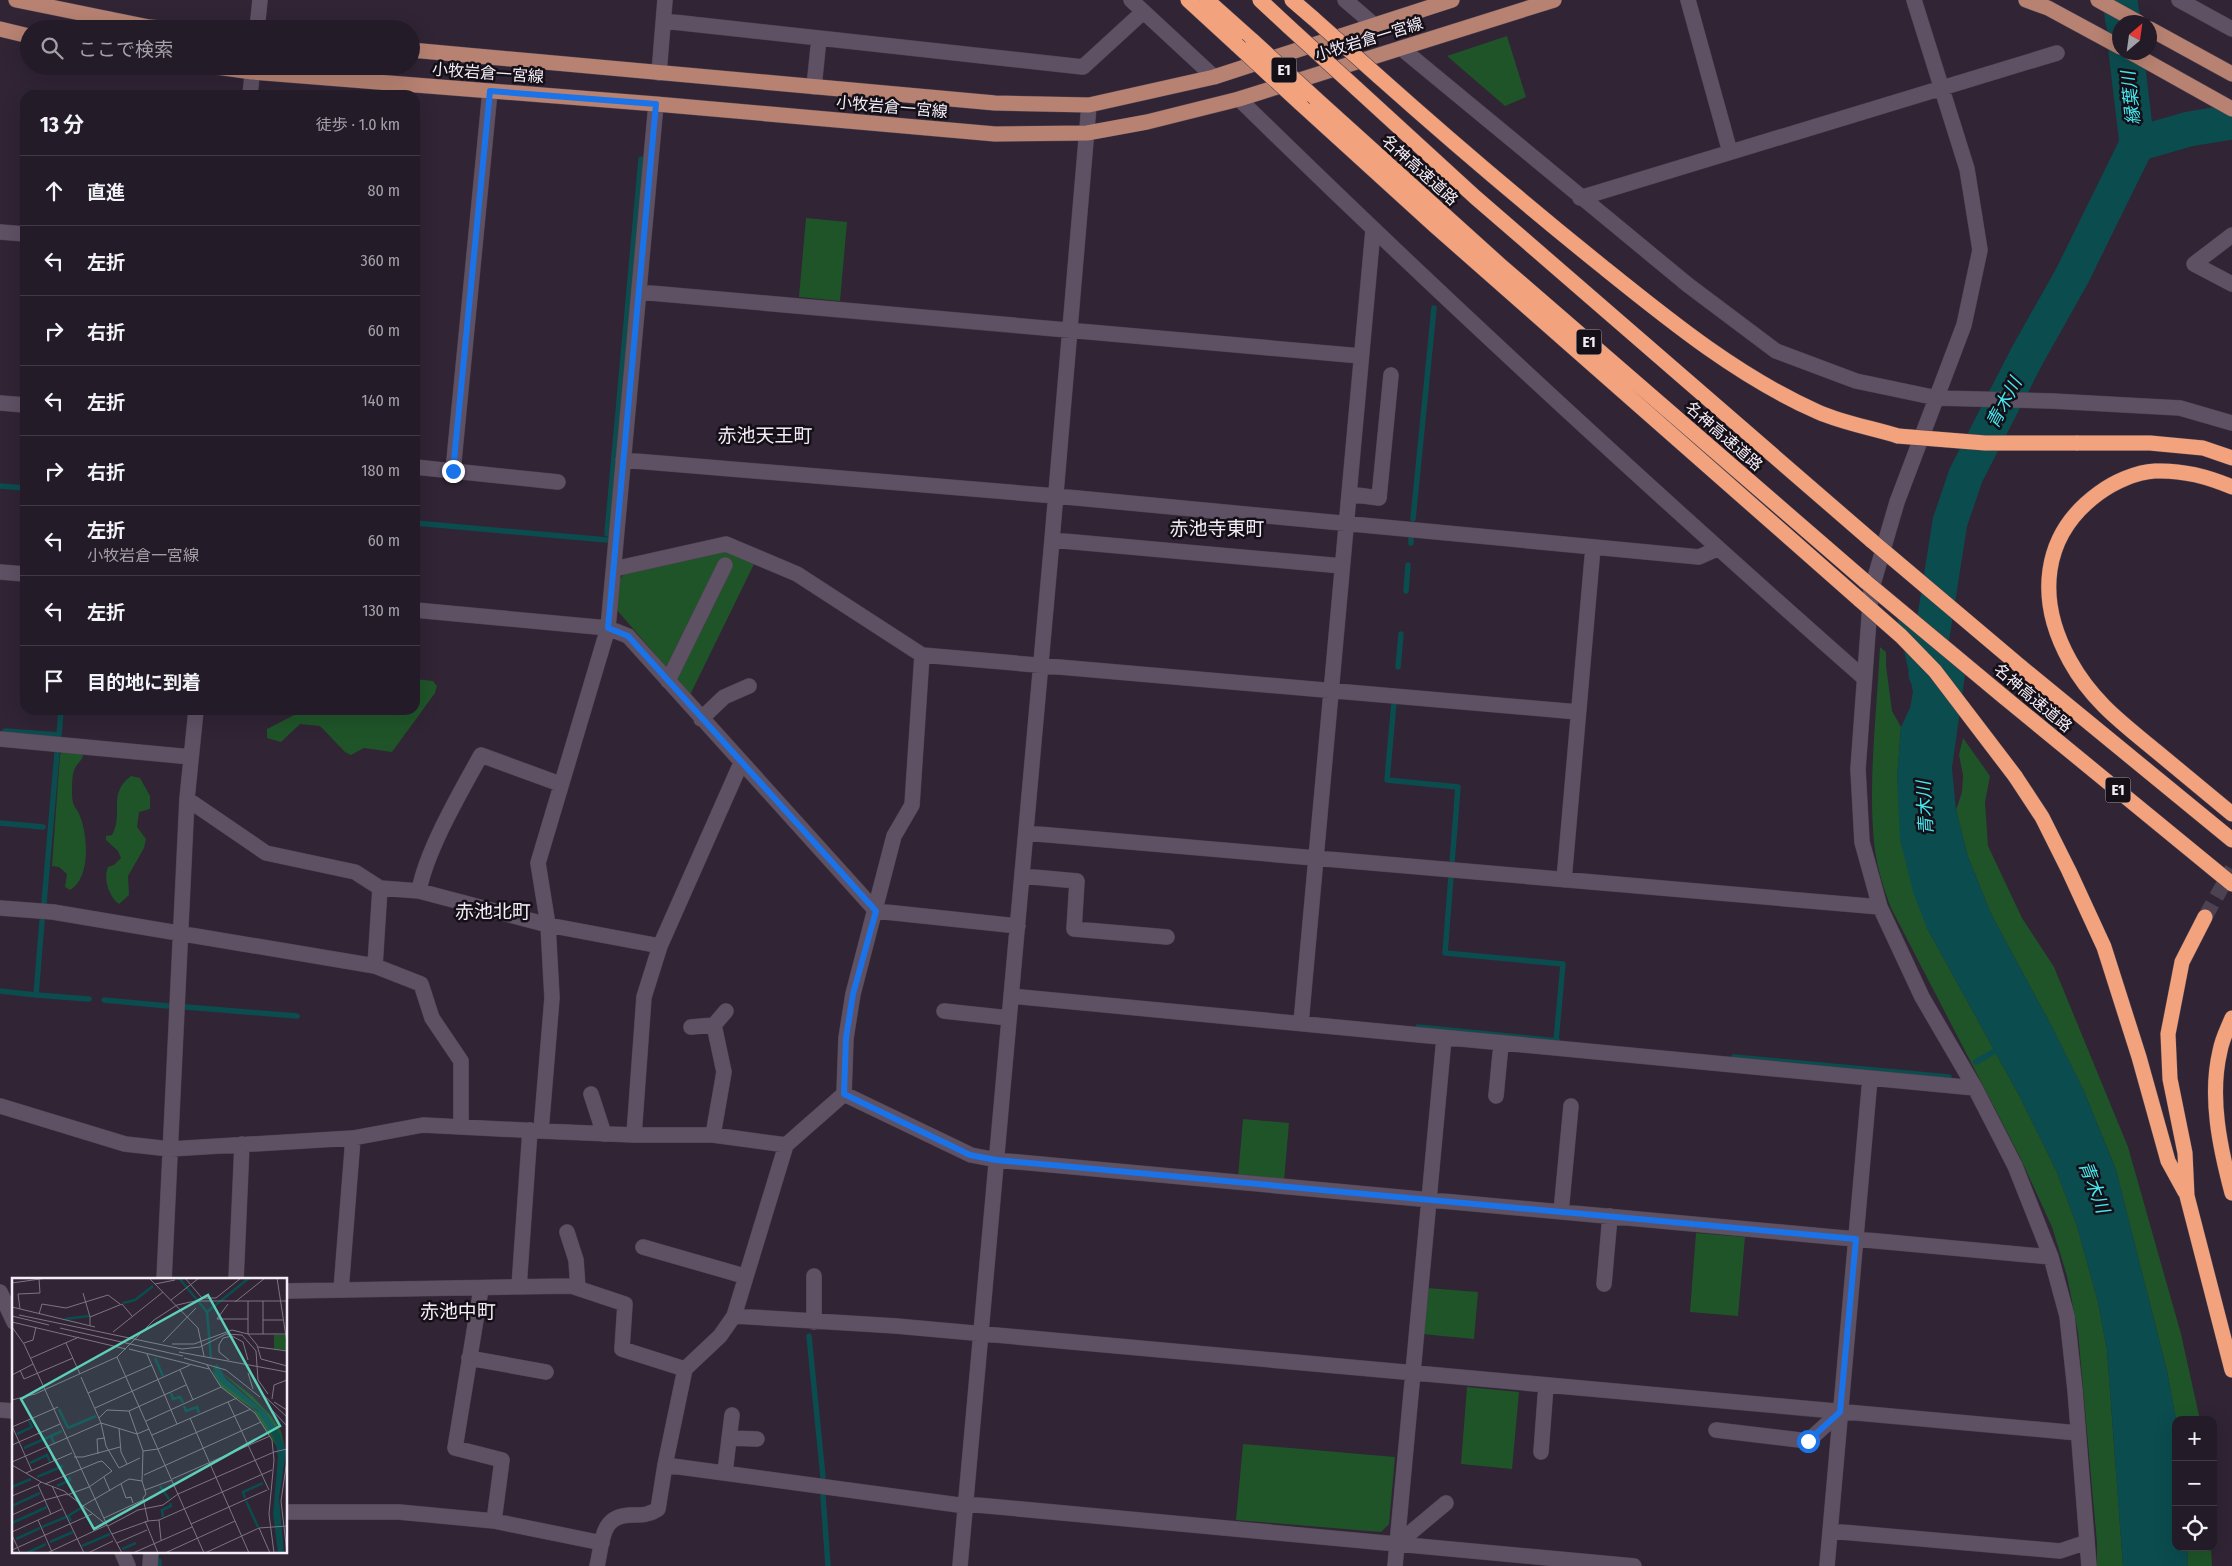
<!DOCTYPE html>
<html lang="ja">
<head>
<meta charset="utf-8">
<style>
	:root { --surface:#241b28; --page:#302834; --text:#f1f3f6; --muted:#a3a1a8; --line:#413945 }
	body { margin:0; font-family:"Fira Sans Condensed","Noto Sans JP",sans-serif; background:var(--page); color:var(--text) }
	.controls { position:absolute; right:15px; bottom:15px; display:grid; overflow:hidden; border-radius:10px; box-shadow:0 5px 20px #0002 }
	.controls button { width:45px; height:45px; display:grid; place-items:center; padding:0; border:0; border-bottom:1px solid var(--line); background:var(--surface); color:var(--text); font:25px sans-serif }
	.compass { position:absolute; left:2112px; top:15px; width:45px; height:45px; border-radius:50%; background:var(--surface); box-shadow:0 5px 20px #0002; rotate:29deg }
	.stop { position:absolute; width:15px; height:15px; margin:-11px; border:4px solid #1a73e8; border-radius:50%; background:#fff }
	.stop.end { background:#1a73e8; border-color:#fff; box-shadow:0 1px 5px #0008 }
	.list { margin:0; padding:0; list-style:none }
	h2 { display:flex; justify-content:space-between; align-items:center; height:65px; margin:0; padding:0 20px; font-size:21px }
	h2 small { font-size:16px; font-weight:400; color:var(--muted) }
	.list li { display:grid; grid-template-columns:32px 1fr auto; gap:15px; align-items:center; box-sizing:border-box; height:70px; padding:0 20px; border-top:1px solid var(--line) }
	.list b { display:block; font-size:19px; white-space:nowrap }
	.list p { margin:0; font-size:16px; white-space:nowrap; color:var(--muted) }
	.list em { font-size:16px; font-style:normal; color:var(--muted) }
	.icon { flex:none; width:28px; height:28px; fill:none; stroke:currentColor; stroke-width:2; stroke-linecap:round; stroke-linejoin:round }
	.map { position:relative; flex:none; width:2232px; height:1566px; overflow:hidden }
	.search { position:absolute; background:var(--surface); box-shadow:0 5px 20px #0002; left:20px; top:20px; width:400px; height:55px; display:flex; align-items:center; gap:12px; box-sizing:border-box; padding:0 18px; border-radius:28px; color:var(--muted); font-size:19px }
	.panel { position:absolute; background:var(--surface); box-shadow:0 5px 20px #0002; left:20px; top:90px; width:400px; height:625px; border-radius:15px }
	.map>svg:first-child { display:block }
</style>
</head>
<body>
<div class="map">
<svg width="2232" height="1566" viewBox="0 0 2232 1566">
	<rect width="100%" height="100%" fill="#302435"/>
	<path fill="#1f5429" d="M 1507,36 L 1526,97 L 1505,106 L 1447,56 Z
		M 806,218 L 847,222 L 840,301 L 799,297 Z
		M 725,550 L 755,562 L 690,695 L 617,610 L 619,581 L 625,572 Z
		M 1880,647 L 1886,652 L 1886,666 L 1892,711 L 1901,727 L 1897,779 L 1927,928 L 2020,1097 L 2056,1170 L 2077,1226 L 2098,1302 L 2107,1350 L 2123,1566 L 2097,1566 L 2097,1543 L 2078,1332 L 2067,1276 L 2052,1227 L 2020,1157 L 1891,908 C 1883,887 1876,864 1874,842 C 1868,779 1877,710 1880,647 Z
		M 415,679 L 433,681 L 437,686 L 435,693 L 392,752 L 364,748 L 351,755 L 345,752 L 320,726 L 300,724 L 281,742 L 267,738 L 267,729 L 304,710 L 415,710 Z
		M 1963,738 L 1990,776 L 1985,802 L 1988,846 L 2022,918 L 2054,967 L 2128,1147 L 2181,1334 L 2200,1420 L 2176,1420 L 2167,1371 L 2116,1170 L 2083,1089 L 2052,1027 L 1991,914 L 1968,857 L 1956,810 L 1962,792 L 1963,775 L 1959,755 Z
		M 62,752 L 78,752 L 83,755 C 82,761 78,762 75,768 C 72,774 72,784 72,791 C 72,810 77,805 81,819 C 88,839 90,878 70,890 L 65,887 L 67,874 L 59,867 L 52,866 L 60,755 Z
		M 131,776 L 140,778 L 150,796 L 150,809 L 139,812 L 137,827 L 146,839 L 144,848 L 128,876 L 129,895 L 119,904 C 109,897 103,879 108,867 L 114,865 L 121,858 L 118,851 L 106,840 L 106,836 L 112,835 C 124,813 107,794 131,776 Z
		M 1243,1119 L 1289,1123 L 1284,1181 L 1238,1177 Z
		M 1696,1233 L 1745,1237 L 1738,1316 L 1690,1312 Z
		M 1427,1288 L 1478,1292 L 1474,1339 L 1422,1334 Z
		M 1467,1387 L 1519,1392 L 1512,1469 L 1461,1464 Z
		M 1243,1444 L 1395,1457 L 1389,1524 L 1381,1532 L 1236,1520 Z
		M 2187,1547 L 2211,1547 L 2212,1566 L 2188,1566 Z"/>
	<path fill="#0b4c4f" d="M 1897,617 L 1965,675 L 1952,768 L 1956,810 L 1968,857 L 1991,914 L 2052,1027 L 2083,1089 L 2116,1170 L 2167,1371 L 2176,1420 L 2176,1547 L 2187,1547 L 2188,1566 L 2123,1566 L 2107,1350 L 2098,1302 L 2077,1226 L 2056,1170 L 2020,1097 L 1927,928 L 1914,895 L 1900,840 L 1897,779 L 1901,727 L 1910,708 L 1913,692 Z"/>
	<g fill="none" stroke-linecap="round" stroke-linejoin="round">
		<path stroke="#0b4c4f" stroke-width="5.5" d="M 315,95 L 315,94
			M 0,486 L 25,488
			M 1413,519 L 1434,308
			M 415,523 L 607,540
			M 607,534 L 641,159
			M 1411,543 L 1411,537
			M 1406,591 L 1408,565
			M 1398,667 L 1401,634
			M 1394,702 L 1387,780 L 1458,787 L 1452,863
			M 5,731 L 59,735 L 61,710
			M 0,823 L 43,827
			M 1451,876 L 1445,953 L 1563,964 L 1556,1041
			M 44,903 L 57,753
			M 0,991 L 36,995 L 42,921
			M 36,995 L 89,999
			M 104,1000 L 168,1006
			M 186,1007 L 297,1016
			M 1418,1027 L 1558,1041
			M 1734,1057 L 1949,1077
			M 1976,1062 L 2000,1048
			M 809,1336 L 823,1477
			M 823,1496 L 828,1566
			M 159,1561 L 159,1566"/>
		<path stroke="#0b4c4f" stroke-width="35" d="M 2120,0 L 2123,22
			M 2126,52 L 2137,144
			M 1926,674 L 1950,522 L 1966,475 L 2027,356 L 2072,276 L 2137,144 L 2189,129 L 2232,122"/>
		<path stroke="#4d4252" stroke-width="15" stroke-dasharray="15 8" stroke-linecap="butt" d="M 2205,917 L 2232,869"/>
		<defs>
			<path id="minor" d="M 1131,0 L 1214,77
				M 1345,0 L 1373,24
				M 1688,0 L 1730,152
				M 1914,0 L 1967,169 L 1980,250 L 1964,325 L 1897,502 L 1871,591 L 1858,769 L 1862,842 L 1880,907 L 1922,997 L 1975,1088 L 2015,1166 L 2051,1257 L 2067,1316 L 2075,1390 L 2089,1566
				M 2179,0 L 2232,29
				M 664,21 L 1083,67 L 1143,12
				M 257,29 L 260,0
				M 1401,48 L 1688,285 L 1776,351 L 1856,381 L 1937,398 L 2052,401 L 2180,408 L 2232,423
				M 659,73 L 665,0
				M 814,87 L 819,38
				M 250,95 L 253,66
				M 1239,99 C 1442,298 1651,490 1864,678
				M 656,104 L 608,628 L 538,863 L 548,925 L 552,998 L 541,1131 L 634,1135 L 713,1135 L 786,1145
				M 1580,198 L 2057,53
				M 0,232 L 25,234
				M 2232,235 L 2194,264 L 2232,284
				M 639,292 L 1361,356
				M 0,403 L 25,405
				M 623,460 L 1056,496 L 1699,557 L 1717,549
				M 415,467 L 558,482
				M 453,471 L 490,91
				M 1349,494 L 1379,498 L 1391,375
				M 1052,540 L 1342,566
				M 0,572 L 25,574
				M 415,610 L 608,628 L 628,636 L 876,911 L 1018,926
				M 922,655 L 1578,712
				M 668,681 L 725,565
				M 701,719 L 724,697 L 749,686
				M 0,739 L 191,757
				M 187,799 L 266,853 L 355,872 L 380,888 L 419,891 L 548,925 L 660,946
				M 1026,833 L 1880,907
				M 1022,876 L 1077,881 L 1074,929 L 1167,937
				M 1564,880 L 1593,547
				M 419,891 C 426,851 461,791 481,755 L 560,784
				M 0,908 L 53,912 L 375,966 L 421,984 L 432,1018 L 461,1061 L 461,1126
				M 375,966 L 380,888
				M 1011,996 L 1975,1088
				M 944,1011 L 1009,1018
				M 1301,1023 L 1373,230
				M 691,1027 L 714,1025 L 726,1011
				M 591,1094 L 604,1134
				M 844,1094 L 971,1155 L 997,1160 L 2051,1257
				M 1496,1096 L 1501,1044
				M 0,1106 L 125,1144 L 170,1149 L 353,1138 L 423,1125 L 541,1131
				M 634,1135 L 644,997 L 660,946 L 741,763
				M 713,1135 L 724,1072 L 714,1025
				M 1561,1212 L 1571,1106
				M 567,1232 L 576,1260 L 578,1288
				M 643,1247 L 744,1276
				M 814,1276 L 814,1322
				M 164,1280 L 187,799 L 196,710
				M 236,1280 L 242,1144
				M 1604,1284 L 1610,1216
				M 519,1287 L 530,1130
				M 481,1289 L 455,1448 L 502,1460 L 494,1521
				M 341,1290 L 353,1138
				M 286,1291 L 571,1286 L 625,1304 L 622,1349 L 685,1369
				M 0,1292 L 14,1322
				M 734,1316 L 896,1326 L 2078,1433
				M 469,1358 L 546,1372
				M 0,1410 L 14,1411
				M 1716,1430 L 1808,1441 L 1840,1412
				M 729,1438 L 757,1439
				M 1541,1452 L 1546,1385
				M 665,1465 L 966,1506
				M 725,1472 L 732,1415
				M 966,1504 L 1634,1566
				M 286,1512 L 399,1512 L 494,1521 L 602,1543
				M 1830,1531 L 2060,1551 L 2087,1542
				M 1397,1544 L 1446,1503
				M 122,1552 L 128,1566
				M 150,1566 L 151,1552
				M 597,1566 C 603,1541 600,1515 632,1515 C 643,1515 649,1515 658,1509 L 665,1465 L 685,1369 L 720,1336 L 734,1316 L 786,1145 L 844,1094 L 846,1038 L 853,994 L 894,836 L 912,805 L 922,655 L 797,574 L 726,544 L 614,569
				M 960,1566 L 1052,540 L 1089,105
				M 1395,1566 L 1444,1038
				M 1827,1566 L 1870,1078"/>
			<path id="major" d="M 16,0 L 149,27 L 170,29
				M 2026,0 L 2048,8 L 2120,47
				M 2098,0 L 2138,22
				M 0,29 L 29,36
				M 2150,29 L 2232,74
				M 411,50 L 995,103 L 1089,105 L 1214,77 L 1452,0
				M 2130,52 L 2232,109
				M 210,66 L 252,72 L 656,104 L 995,134 L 1087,133 L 1147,122 L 1239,99 L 1554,0"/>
			<path id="highway" d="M 1188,0 L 1237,45
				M 1207,0 L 1253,41
				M 1260,0 L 1289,27
				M 1292,0 L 1314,19
				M 1378,76 C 1452,142 1526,205 1603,267 C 1670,321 1739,377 1818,412 C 1843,423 1872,428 1898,436
				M 1356,88 L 1475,197 L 1872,541
				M 1315,98 L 1500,265 L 1866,582
				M 1300,103 L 1434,225 L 1860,600
				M 2076,443 L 2150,443 L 2203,448 L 2232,458
				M 2232,487 C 2207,476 2183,470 2155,471 C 2136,472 2114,482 2099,493 C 2041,535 2036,600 2070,661 C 2092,701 2122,723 2156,751 C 2181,772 2207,793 2232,814
				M 2021,667 L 2232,840
				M 2004,697 L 2232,884
				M 2015,776 L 2042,817 L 2069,871 L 2104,947 L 2139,1057 L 2168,1161 L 2185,1192
				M 2205,917 L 2182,962 L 2168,1034 L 2170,1079 L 2185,1153 L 2187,1196 L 2232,1370
				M 2232,1018 C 2228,1028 2222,1039 2220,1051 C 2209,1097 2220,1148 2232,1193"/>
		</defs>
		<use href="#minor" stroke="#4d4351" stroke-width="16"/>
		<use href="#major" stroke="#4d4351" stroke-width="16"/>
		<use href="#highway" stroke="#4d4351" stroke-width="16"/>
		<use href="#minor" stroke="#5e5164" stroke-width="15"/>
		<use href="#major" stroke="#b78272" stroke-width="15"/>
		<use href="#highway" stroke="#f2a27c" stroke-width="15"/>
		<defs>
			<path id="highway-bridge" d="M 1314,19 L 1378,76
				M 1289,27 L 1356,88
				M 1253,41 L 1315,98
				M 1237,45 L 1300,103
				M 1898,436 L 1985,443 L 2076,443
				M 1872,541 L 2021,667
				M 1866,582 L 2004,697
				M 1860,600 L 1901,636 L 1935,671 L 2015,776"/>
		</defs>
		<use href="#highway-bridge" stroke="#4d4351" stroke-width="16" stroke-linecap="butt"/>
		<use href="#highway-bridge" stroke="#f2a27c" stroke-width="15"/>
	</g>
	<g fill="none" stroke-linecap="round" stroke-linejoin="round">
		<path stroke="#1a73e8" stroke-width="6" d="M 453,471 L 490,91 L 656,104 L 608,628 L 628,636 L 876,911 L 853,994 L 846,1038 L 844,1094 L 970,1155 L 996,1160 L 1856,1239 L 1840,1412 L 1808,1441"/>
	</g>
	<g text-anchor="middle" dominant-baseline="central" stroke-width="5" stroke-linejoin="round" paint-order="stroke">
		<g fill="#151017" stroke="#b1abb4" stroke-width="1">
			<rect x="1271.5" y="57.5" width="25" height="25" rx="4"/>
			<rect x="1576.5" y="329.5" width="25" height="25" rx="4"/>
			<rect x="2105.5" y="777.5" width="25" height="25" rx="4"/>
		</g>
		<g font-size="15" font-weight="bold" fill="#f4edf8">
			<text x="1284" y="70">E1</text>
			<text x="1589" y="342">E1</text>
			<text x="2118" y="790">E1</text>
		</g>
		<g font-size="16" fill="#f4edf8" stroke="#151017">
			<text transform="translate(1369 39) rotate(-17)">小牧岩倉一宮線</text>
			<text transform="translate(488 73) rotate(4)">小牧岩倉一宮線</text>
			<text transform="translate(892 107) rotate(5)">小牧岩倉一宮線</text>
			<text transform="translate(1420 170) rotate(42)">名神高速道路</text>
			<text transform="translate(1724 436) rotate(41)">名神高速道路</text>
			<text transform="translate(2033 698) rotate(40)">名神高速道路</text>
		</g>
		<g font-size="18" font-style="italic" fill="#46e9f1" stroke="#151017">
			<text transform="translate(2131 98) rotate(-96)">縁葉川</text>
			<text transform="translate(2004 403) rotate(-62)">青木川</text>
			<text transform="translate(1925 808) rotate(-93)">青木川</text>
			<text transform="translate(2094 1187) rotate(69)">青木川</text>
		</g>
		<g font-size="19" fill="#f4edf8" stroke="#151017">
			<text x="765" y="435">赤池天王町</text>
			<text x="1217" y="528">赤池寺東町</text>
			<text x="493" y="911">赤池北町</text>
			<text x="458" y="1311">赤池中町</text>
		</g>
	</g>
	<g transform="translate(12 1278)">
		<rect width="275" height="275" fill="#302435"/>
		<path d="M 262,57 L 273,57 L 275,72 L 262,71 ZM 200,92 L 248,136 L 261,155 L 266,171 L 241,131 L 209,109 ZM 208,93 L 240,118 L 259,138 L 269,153 L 273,170 L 254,135 Z" fill="#1f5429"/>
		<path d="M 205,86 L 214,101 L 254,135 L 268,157 L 274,174 L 267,220 L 272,275 L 266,275 L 261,236 L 266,179 L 263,161 L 245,132 L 207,103 L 201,90 Z" fill="#0b4c4f"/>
		<path fill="none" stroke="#0b4c4f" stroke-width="2.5" d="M 167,0 L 195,34M 111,25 L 123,22 L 141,8M 195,34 L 199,80M 195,34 L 237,0M 53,41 L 77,38M 143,80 L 151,98M 159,115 L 161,121 L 168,119 L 171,125M 172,128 L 174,133 L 185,129 L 187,135M 47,131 L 56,150M 56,150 L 84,138M 5,156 L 20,149 L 17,143M 42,165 L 39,158 L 50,153M 12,170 L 39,158M 18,185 L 35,177 L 38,184M 25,199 L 51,188M 45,208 L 58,202 L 57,199M 148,208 L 157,221M 0,209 L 19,201M 233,220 L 231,214 L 251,205M 234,223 L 246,249M 0,228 L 28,215M 151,239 L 150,232 L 159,228 L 158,225M 59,243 L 56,238 L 69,230M 0,245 L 35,229M 30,249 L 54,239M 4,261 L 28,250M 38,264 L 61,254M 70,268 L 98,256M 110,271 L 124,265M 15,275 L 34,266"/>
		<path fill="none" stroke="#7e7483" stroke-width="1" d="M 137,0 L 186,50 L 192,78M 173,0 L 190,20 L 204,20 L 229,0M 265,0 L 275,65M 0,5 L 35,0M 143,6 L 163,2M 71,15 L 78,39M 159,22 L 187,0M 236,23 L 236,56 L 245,67 L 249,81 L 275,88M 251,23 L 251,56M 223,24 L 253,0M 216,26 L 205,41 L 236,41M 0,29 L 83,49M 8,31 L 6,16 L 28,15 L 27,1M 27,36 L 30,26 L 54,30 L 96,17 L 108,26M 7,37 L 170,71 L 188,69 L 214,56 L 230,57 L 244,73 L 246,102 L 256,116M 0,38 L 37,47M 251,42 L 271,42M 0,44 L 114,71M 78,48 L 78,39 L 110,26 L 120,38M 0,49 L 12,66 L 95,247M 48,50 L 171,78M 101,54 L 151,14M 151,64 L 184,30M 12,65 L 21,62 L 24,49M 54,65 L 68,96M 160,66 L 182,66 L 220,52 L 236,56 L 274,56M 246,69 L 275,73M 117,71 L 197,91M 167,74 L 275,94M 135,76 L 165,146M 105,79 L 192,275M 19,80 L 67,59M 172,80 L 214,92 L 248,119M 217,82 L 207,74 L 207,67 L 211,60 L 220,58 L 231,64 L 236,82M 195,87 L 209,109 L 243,135 L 260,162 L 262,182 L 257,236 L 262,275M 8,92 L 12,101 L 61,80M 168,92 L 181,122M 236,95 L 241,111M 0,97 L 21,86M 69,99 L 89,145 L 94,168 L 107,190 L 128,180M 76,115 L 140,87M 249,115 L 275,139M 260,121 L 262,107 L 275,102M 0,122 L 23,116 L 105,79 L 142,42 L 165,27 L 183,23 L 275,23M 216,124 L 257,212M 262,124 L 275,132M 83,130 L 178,87M 260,132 L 275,148M 117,133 L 174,107M 87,140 L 95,132 L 117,133 L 131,173 L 130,203 L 134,216 L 131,220 L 136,243 L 100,256M 178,140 L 237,275M 134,143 L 209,109M 0,148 L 20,193M 0,149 L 46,129M 107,150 L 109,174 L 115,186M 140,157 L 225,120M 0,167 L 48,146M 36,168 L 42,183M 131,173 L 146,171 L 239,131M 86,176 L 85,161 L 93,160M 62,179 L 71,179 L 108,169M 0,184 L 89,145 L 125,156 L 137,151M 0,187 L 29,204 L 52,213 L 95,247 L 110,275M 14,195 L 60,175M 132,197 L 249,144M 92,199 L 98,213M 160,201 L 258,158M 29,204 L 26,207 L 39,236M 33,206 L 86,184 L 90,183 L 100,193M 109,206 L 114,220 L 119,219 L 121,225M 40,208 L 72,275M 133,212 L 160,202M 55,217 L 77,209 L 100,193M 0,218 L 26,207M 69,229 L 117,201 L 130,203M 0,237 L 33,222 L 55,216M 92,240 L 131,222M 26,242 L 40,274M 147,242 L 149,262M 133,243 L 146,275M 136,243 L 147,242 L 260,192M 179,246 L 255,212M 96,248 L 126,232 L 151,227 L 166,216 L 262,174 L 275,171M 247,250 L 258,275M 0,254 L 50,231M 0,257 L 8,275M 105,265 L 135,252M 0,272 L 80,236M 35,275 L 95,247M 76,275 L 101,263M 121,275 L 180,249M 153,275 L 223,243M 193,275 L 247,250 L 275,248M 275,275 L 269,223 L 275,182"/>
		<path fill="#5dceb9" fill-opacity="0.15" stroke="#5dceb9" stroke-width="2.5" d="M 196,17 L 268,148 L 82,251 L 9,121 Z"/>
		<rect width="275" height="275" fill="none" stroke="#f4edf8" stroke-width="2.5"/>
	</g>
</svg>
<div class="controls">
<button>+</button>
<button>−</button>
<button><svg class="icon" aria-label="locate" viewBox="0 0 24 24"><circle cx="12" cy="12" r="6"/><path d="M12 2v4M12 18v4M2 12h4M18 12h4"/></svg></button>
</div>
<svg class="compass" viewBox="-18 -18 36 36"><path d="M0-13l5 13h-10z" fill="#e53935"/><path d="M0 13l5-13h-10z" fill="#a3a1a8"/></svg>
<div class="stop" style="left:1808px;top:1441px"></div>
<div class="stop end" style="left:453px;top:471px"></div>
<div class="search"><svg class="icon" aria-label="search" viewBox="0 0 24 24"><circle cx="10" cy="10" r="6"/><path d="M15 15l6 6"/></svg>ここで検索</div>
<section class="panel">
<h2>13 分<small>徒歩 · 1.0 km</small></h2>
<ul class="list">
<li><svg class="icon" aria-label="ahead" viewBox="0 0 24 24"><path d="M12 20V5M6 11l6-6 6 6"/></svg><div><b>直進</b></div><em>80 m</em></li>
<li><svg class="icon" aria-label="left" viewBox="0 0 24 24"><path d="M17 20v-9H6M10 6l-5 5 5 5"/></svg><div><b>左折</b></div><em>360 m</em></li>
<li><svg class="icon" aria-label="right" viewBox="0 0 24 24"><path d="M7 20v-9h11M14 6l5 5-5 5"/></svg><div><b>右折</b></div><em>60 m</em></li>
<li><svg class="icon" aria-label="left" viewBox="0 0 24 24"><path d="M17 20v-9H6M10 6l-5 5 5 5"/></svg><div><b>左折</b></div><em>140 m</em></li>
<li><svg class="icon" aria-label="right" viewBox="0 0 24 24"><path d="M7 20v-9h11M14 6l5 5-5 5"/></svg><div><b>右折</b></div><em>180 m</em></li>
<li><svg class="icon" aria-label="left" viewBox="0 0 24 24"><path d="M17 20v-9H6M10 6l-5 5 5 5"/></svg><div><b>左折</b><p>小牧岩倉一宮線</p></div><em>60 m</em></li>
<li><svg class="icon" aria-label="left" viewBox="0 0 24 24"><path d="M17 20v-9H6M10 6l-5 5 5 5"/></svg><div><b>左折</b></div><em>130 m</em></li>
<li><svg class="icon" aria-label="arrive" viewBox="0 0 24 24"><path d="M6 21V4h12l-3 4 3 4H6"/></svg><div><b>目的地に到着</b></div></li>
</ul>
</section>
</div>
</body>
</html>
